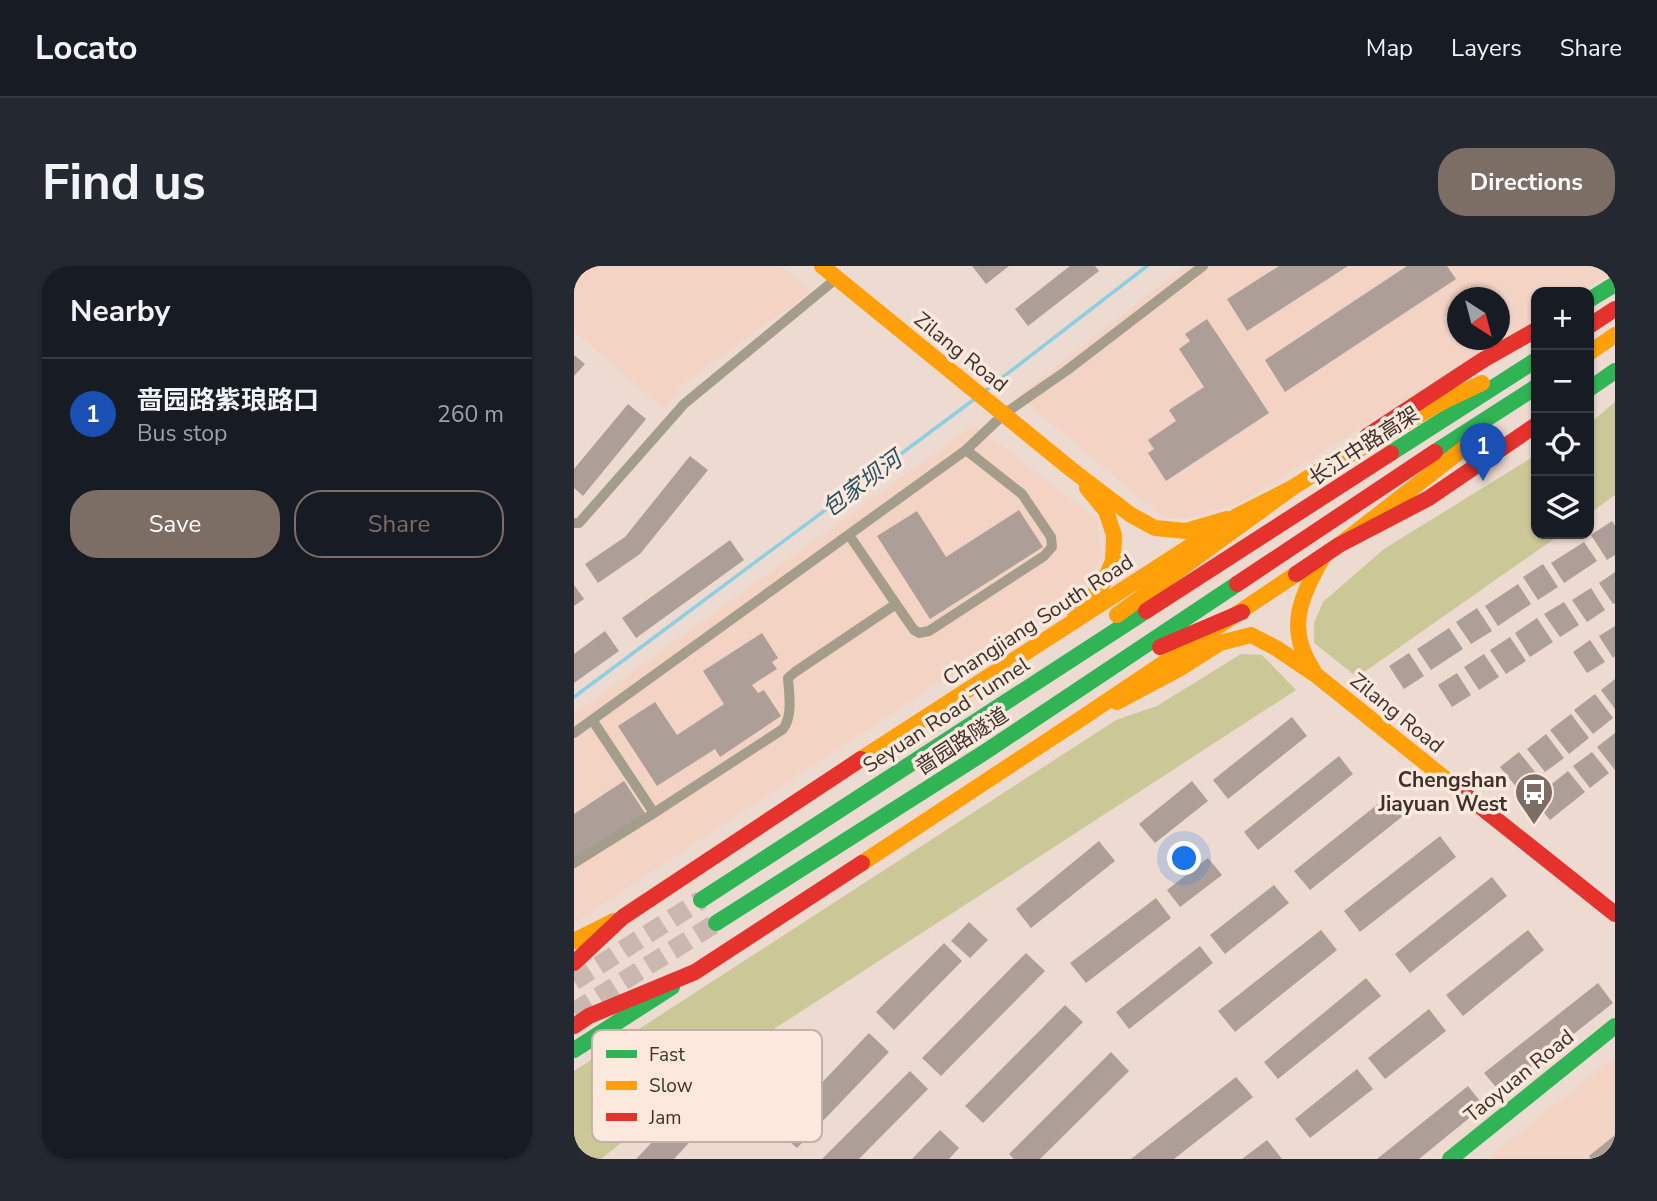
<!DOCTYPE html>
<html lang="en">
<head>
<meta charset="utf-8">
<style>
	:root { --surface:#171b24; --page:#242831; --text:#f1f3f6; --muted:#9ea1a6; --line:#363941; --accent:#7c6d65 }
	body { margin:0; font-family:"Nunito Sans","Noto Sans SC",sans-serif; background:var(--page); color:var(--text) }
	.controls { position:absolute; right:21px; top:21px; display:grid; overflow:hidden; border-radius:14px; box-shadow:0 2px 5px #0004 }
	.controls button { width:63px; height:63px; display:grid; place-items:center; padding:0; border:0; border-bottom:2px solid var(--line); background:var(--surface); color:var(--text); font:35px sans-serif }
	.compass { position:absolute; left:873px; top:21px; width:63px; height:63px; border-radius:50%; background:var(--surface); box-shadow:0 2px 5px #0004; rotate:144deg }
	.you { position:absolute; left:611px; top:593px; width:24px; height:24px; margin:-18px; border:5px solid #fff; border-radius:50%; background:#1a73e8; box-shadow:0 0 0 10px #1a73e833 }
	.badge { display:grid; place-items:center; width:46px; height:46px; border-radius:50%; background:var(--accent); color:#fff; font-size:23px; font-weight:700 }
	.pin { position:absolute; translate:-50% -58px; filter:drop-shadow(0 2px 4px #0008) }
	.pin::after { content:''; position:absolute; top:37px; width:24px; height:21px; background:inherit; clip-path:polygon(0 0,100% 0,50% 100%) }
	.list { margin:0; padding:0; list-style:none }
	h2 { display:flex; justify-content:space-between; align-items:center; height:91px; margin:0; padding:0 28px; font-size:30px }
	h2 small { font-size:23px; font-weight:400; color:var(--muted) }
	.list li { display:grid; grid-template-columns:46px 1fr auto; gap:21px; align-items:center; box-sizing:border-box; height:112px; padding:0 28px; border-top:2px solid var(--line) }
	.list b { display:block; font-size:26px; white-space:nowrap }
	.list p { margin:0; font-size:23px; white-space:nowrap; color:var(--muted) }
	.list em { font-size:23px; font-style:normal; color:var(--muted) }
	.actions { display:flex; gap:14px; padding:21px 28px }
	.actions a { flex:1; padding:16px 0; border:2px solid var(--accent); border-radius:28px; text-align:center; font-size:24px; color:var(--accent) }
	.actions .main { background:var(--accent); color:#fff }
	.icon { flex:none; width:38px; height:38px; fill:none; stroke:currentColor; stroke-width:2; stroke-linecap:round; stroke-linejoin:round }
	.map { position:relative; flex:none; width:1041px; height:893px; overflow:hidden; border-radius:28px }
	header { display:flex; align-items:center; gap:42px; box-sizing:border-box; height:98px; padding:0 35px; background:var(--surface); border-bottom:2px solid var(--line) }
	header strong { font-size:33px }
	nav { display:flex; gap:38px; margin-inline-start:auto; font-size:24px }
	.intro { display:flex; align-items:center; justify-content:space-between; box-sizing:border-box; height:168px; padding:0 42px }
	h1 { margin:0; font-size:49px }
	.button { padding:18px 32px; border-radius:28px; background:var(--accent); color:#fff; font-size:24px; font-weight:700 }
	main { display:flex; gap:42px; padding:0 42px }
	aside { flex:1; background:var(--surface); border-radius:28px; box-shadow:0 2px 5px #0004 }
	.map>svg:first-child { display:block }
</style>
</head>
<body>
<header>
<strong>Locato</strong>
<nav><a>Map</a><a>Layers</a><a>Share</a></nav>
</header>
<div class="intro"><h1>Find us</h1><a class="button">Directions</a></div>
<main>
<aside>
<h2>Nearby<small></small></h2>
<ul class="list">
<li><span class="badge" style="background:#1a4fb4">1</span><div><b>啬园路紫琅路口</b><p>Bus stop</p></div><em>260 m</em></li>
</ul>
<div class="actions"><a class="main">Save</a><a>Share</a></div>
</aside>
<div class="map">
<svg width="1041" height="893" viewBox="0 0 1041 893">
	<rect width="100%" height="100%" fill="#eddad1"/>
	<path fill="#f2d3c4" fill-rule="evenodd" d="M 0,0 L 207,0 L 237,26 L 110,117 L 89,143 L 0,64 Z
		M 611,0 L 1041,0 L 1041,5 L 1006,26 L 962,26 L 962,53 L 664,238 L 611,253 L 590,252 L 445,130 ZM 884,32 L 926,32 L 926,74 L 884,74 Z
		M 400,159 L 523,253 L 527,289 L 515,317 L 0,657 L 0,448 Z
		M 1041,790 L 1041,893 L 913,893 Z"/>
	<path fill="#ccc797" d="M 1041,136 L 1041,229 L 1015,248 L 1015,158 Z
		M 962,189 L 962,268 L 987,268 L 783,411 L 740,377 L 740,357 L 749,336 L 810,283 Z
		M 667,388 L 688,389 L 722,424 L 143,800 L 27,893 L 0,893 L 0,805 L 542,454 L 583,440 Z"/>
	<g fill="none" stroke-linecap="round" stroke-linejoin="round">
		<path stroke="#8ccfe2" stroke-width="3.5" d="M 411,125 L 573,0
			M 0,431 L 402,132"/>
	</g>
	<path fill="#ad9f98" d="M 398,0 L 435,0 L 412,18 Z
		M 496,0 L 521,0 L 525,5 L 454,60 L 441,43 Z
		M 705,0 L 774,0 L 673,65 L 653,33 Z
		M 833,0 L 873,0 L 882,13 L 711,126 L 691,94 Z
		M 633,53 L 695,147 L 592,215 L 574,187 L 580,183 L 574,174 L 602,155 L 595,144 L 630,121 L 605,83 L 616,75 L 611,68 Z
		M 0,89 L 11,98 L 0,110 Z
		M 54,138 L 72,153 L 9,230 L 0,222 L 0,203 Z
		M 116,190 L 134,204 L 66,288 L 24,317 L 11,298 L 51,271 Z
		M 445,244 L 469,281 L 356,353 L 303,270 L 343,245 L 372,291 Z
		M 1038,255 L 1041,260 L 1041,289 L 1033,294 L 1017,269 Z
		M 156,274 L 170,294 L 62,372 L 48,352 Z
		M 1010,276 L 1023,295 L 990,317 L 977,297 Z
		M 969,298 L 984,321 L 964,334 L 949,311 Z
		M 1041,306 L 1041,337 L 1039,338 L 1025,317 Z
		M 944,318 L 957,338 L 924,360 L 911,340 Z
		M 0,319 L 10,333 L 0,340 Z
		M 1017,322 L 1031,344 L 1013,356 L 998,334 Z
		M 990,336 L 1005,359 L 986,371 L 970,348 Z
		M 903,342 L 918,365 L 897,378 L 882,356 Z
		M 963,352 L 979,376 L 956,391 L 941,367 Z
		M 1041,360 L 1041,390 L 1039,392 L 1025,370 Z
		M 875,362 L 889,383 L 857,404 L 843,383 Z
		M 31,365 L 45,385 L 0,417 L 0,388 Z
		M 188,367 L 204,392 L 198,396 L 203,403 L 178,419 L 184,427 L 190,424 L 207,450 L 146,491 L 141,483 L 83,520 L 44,460 L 81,436 L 103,469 L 150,438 L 129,405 Z
		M 936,371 L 952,395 L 932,408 L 916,384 Z
		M 1016,374 L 1031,396 L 1013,407 L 999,386 Z
		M 835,387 L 850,410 L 830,423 L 815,400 Z
		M 910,388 L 925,411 L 905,424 L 890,401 Z
		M 883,407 L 897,429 L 878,441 L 864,419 Z
		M 1041,413 L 1041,443 L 1027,424 Z
		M 1021,428 L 1039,452 L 1019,468 L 1000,444 Z
		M 997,448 L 1015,472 L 995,488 L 976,464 Z
		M 718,451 L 733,470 L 654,533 L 639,514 Z
		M 1041,467 L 1041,504 L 1023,481 Z
		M 972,468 L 990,492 L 971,506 L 953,483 Z
		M 945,486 L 962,507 L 943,522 L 926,501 Z
		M 1018,486 L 1035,507 L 1016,522 L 999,500 Z
		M 765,490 L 779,508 L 684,584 L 670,566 Z
		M 994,505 L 1011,526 L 976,554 L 959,533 Z
		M 50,515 L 71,547 L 0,592 L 0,548 Z
		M 618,515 L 634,535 L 581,577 L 565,558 Z
		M 814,530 L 829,550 L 736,624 L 720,605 Z
		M 866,570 L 882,591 L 786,666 L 770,645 Z
		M 525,575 L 541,595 L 457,662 L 442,643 Z
		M 634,592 L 648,609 L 606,641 L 593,624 Z
		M 918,611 L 933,630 L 836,707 L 821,688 Z
		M 700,619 L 715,637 L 651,688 L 636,669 Z
		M 582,632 L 597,652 L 512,717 L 496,697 Z
		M 395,656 L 414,674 L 396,692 L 377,675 Z
		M 747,664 L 763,684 L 661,766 L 644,745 Z
		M 954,664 L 970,684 L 889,750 L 872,729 Z
		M 370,677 L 388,695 L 320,764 L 302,746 Z
		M 626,680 L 639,697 L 555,763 L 542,746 Z
		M 452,687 L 471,705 L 367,810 L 348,792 Z
		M 792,712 L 807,730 L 704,813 L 690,796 Z
		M 1024,717 L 1039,737 L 926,826 L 910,807 Z
		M 491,739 L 509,756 L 409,857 L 391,840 Z
		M 855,743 L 872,765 L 811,813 L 794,792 Z
		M 295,767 L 315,786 L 223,882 L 203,864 Z
		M 537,786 L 555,805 L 466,893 L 440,893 L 435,888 Z
		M 783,803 L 799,823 L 736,872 L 721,853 Z
		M 336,805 L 354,823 L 285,893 L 248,893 Z
		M 662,811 L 679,831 L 600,893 L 557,893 Z
		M 894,820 L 910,840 L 845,893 L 803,893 Z
		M 107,846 L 126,865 L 100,893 L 62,893 Z
		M 366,864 L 385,882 L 375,893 L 338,893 Z
		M 1041,869 L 1041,893 L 1017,893 L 1015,890 Z
		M 693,874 L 708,893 L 668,893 Z"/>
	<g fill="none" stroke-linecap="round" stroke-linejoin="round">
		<path stroke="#cab8b0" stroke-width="19" stroke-dasharray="19 10" stroke-linecap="butt" d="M 0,715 L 127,634
			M 0,746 L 142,657"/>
		<path stroke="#a59d8b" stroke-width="10" d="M 0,257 L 5,257 L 110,138 L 263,12
			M 275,269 L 322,338
			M 19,455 L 80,547
			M 0,467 L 392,184 L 430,148 L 492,105 L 629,0
			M 0,597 L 80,547 L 209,463 C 219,450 215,428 214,412 L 221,406 L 322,338 L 340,364 L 345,367 L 355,365 L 470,290 L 478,281 L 477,271 L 448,228 L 392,184"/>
		<path stroke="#30b455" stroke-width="16" d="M 1015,34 L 1041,18
			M 1015,123 L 1041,105
			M 861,186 L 962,121
			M 817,187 L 962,94
			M 127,634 L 572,345
			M 142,657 L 411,486 L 663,318
			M 0,784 L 98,721
			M 876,893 L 1041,760"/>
		<path stroke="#ff9f0a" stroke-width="16" d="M 248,0 L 498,204 L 557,249 L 581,262 L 612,265 L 653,253
			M 1015,87 L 1041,69
			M 743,207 L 868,136 L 908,117
			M 765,279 L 911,166
			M 543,349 L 718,222
			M 501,351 L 530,316 L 539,295 L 540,269 L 532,245 L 513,222
			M 739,404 C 711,362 727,331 749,291
			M 543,436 L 605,403 L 646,377 L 677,369 L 702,382 L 742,409 L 879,519
			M 287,493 L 663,250 L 718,222 L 754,199
			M 288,597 L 508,452 L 722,308
			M 0,675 L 40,655"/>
		<path stroke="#e5322d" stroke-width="16" d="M 1015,60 L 1041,43
			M 793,170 L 909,94 L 962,64
			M 722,308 L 765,279 L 855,232 L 962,159
			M 663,318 L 861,186
			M 572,345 L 817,187
			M 586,381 L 668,346
			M 879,519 L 1041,648
			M 0,697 L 49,651 L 287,493
			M 0,760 L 15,750 L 121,706 L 288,597"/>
	</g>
	<defs>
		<symbol id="bus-pin" viewBox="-11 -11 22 30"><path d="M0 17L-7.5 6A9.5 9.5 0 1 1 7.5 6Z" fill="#7c6d65" stroke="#fce8dd"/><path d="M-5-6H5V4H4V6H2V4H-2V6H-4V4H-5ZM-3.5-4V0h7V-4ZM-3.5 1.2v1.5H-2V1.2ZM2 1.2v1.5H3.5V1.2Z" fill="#fff"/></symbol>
	</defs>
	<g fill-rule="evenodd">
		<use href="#bus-pin" x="938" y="504" width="44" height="60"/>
	</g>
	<g text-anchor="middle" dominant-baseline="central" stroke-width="7" stroke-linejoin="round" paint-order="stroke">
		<g font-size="21" fill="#3f322b" stroke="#fce8dd">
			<text transform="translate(387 86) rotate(39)">Zilang Road</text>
			<text transform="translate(790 180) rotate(-33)">长江中路高架</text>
			<text transform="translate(464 354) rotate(-33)">Changjiang South Road</text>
			<text transform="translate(823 447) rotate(39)">Zilang Road</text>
			<text transform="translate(372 449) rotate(-33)">Seyuan Road Tunnel</text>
			<text transform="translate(388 475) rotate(-33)">啬园路隧道</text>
			<text transform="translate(945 810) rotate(-39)">Taoyuan Road</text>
		</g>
		<g font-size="21" font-weight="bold" fill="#3f322b" stroke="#fce8dd" text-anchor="end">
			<text x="933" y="514">Chengshan<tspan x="933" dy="24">Jiayuan West</tspan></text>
		</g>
		<g font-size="23" font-style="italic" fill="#255260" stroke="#fce8dd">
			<text transform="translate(288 218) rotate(-37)">包家坝河</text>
		</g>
	</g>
	<rect x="18" y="764" width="230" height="112" rx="10" fill="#fce8dd" stroke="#c3b1a8" stroke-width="2"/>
	<rect x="32" y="784" width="31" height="8" fill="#30b455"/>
	<rect x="32" y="815" width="31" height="9" fill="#ff9f0a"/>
	<rect x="32" y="847" width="31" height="8" fill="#e5322d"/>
	<g font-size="19" fill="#3f322b">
		<text x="75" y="795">Fast</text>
		<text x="75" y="826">Slow</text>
		<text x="75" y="858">Jam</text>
	</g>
</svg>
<div class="controls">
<button>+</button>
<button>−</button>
<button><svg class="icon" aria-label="locate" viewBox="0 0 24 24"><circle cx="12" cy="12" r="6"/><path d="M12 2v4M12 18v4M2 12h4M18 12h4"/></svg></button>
<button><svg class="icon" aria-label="layers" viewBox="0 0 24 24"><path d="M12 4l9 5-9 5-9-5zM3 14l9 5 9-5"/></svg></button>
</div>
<svg class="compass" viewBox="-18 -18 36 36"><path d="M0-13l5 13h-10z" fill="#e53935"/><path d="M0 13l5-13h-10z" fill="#9ea1a6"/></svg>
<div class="you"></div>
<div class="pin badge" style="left:909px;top:215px;background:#1a4fb4">1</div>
</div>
</main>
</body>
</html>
